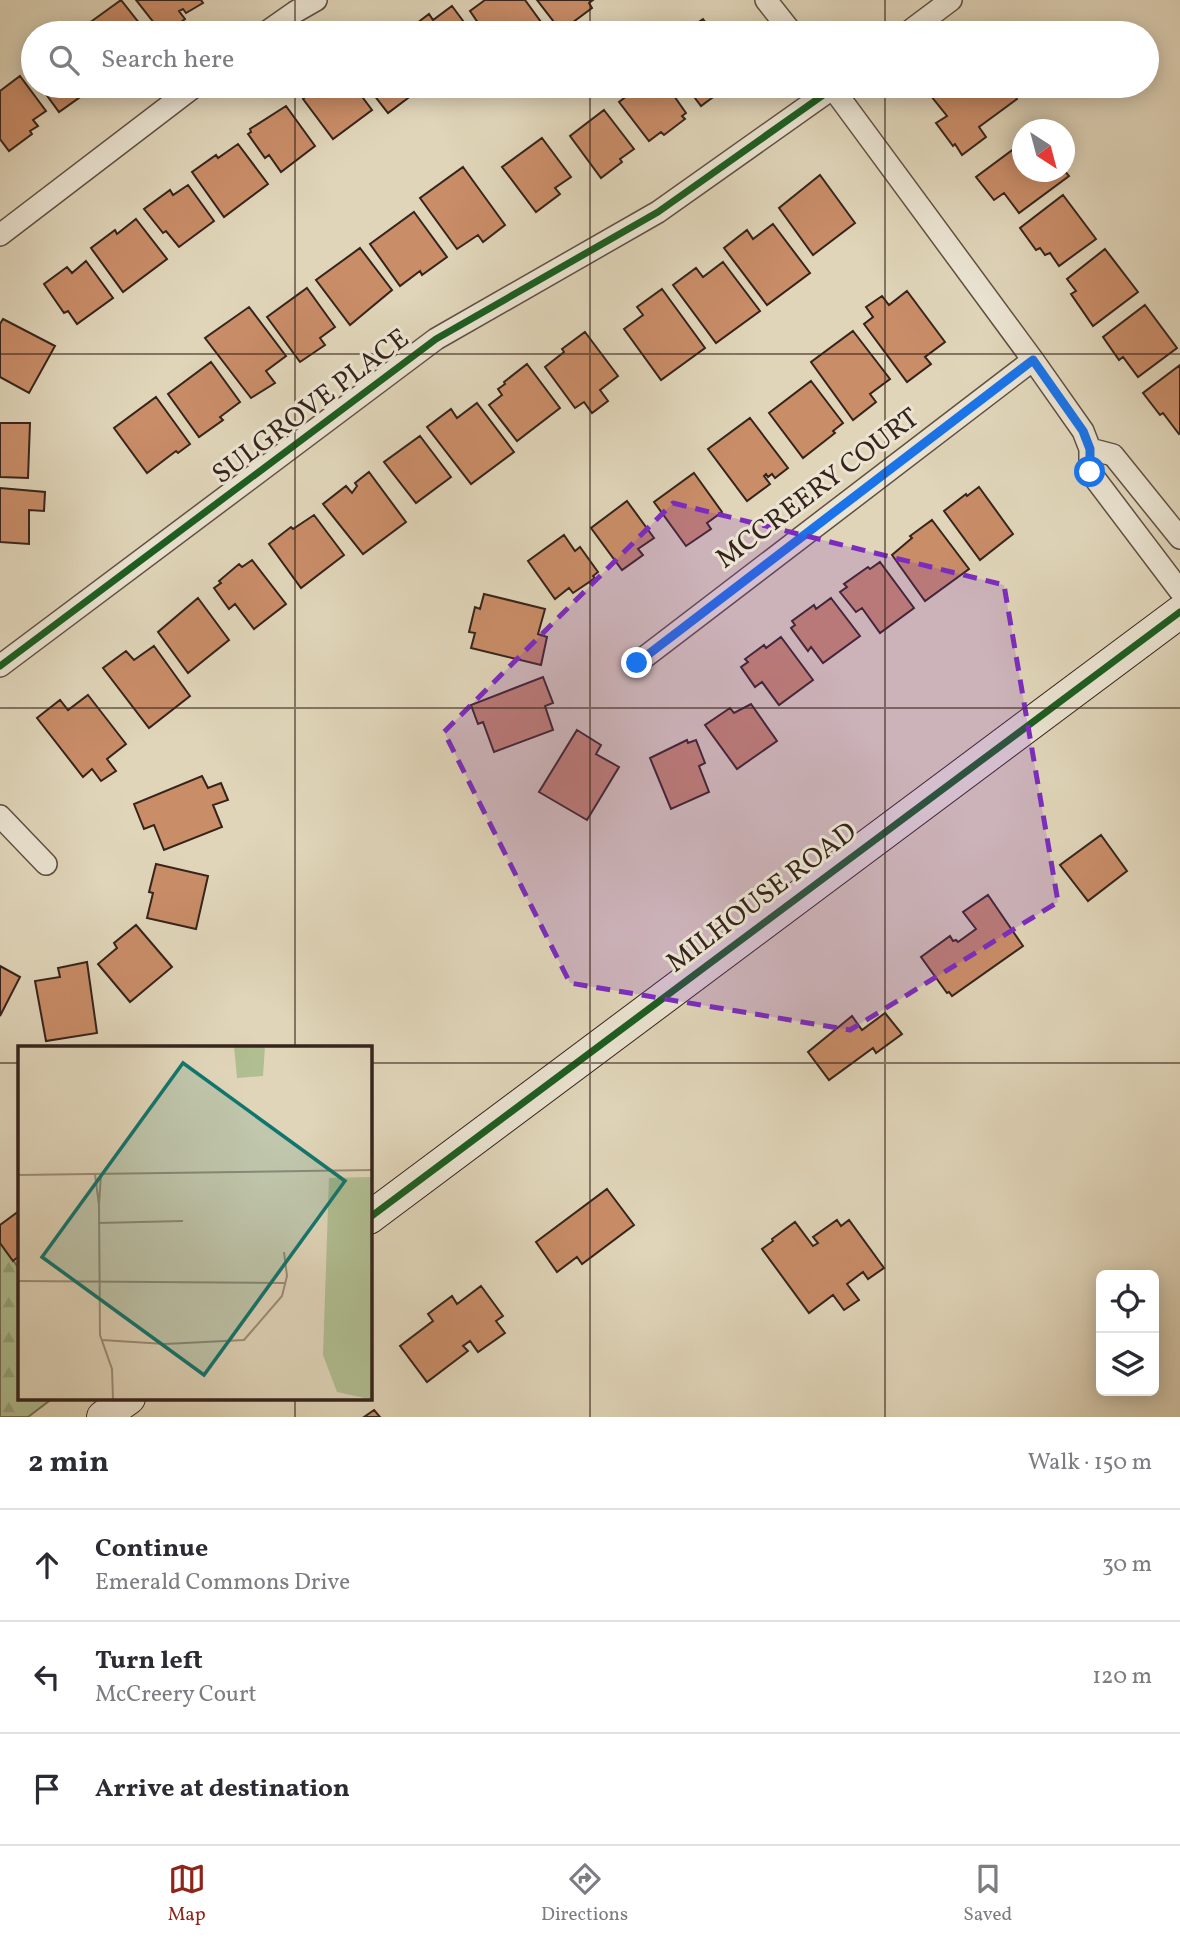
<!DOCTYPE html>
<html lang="en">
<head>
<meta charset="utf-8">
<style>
	:root { --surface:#fff; --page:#f2f2f3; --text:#2b2b33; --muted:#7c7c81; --line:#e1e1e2; --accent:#8f2418 }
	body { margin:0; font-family:Vollkorn,serif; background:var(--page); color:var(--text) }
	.controls { position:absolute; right:21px; bottom:21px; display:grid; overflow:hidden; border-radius:10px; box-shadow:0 4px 18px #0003 }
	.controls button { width:63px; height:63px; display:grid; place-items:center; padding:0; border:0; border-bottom:2px solid var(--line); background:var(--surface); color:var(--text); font:35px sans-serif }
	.compass { position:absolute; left:1012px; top:119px; width:63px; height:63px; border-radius:50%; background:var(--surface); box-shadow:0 4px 18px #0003; rotate:144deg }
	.stop { position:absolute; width:21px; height:21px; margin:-16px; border:5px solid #1a73e8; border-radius:50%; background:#fff }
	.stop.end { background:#1a73e8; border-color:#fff; box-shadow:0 2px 7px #0008 }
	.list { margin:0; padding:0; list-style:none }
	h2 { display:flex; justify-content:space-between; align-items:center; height:91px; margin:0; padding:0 28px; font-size:30px }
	h2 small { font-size:23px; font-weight:400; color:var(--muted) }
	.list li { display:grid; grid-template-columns:46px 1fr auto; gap:21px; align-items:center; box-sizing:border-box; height:112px; padding:0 28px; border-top:2px solid var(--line) }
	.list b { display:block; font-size:26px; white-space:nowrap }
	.list p { margin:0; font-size:23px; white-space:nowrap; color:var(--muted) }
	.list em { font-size:23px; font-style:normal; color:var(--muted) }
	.icon { flex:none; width:38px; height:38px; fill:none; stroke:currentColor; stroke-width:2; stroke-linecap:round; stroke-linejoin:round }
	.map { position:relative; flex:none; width:1180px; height:1417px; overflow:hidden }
	.search { position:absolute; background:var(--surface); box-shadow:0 4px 18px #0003; left:21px; right:21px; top:21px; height:77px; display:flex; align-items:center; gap:18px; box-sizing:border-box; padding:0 24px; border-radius:38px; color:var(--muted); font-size:26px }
	.sheet { height:427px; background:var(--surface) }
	nav { display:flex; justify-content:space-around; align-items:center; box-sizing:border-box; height:98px; border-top:2px solid var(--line); background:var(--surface); font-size:19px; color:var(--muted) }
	nav a { display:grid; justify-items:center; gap:4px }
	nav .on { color:var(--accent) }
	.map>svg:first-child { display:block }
</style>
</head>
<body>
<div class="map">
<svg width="1180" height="1417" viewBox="0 0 1180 1417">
	<defs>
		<pattern id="forest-firs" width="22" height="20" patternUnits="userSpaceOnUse" patternTransform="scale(1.75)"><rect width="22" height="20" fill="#b0be91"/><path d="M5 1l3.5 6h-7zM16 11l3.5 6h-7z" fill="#98a37c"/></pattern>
	</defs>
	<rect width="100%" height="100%" fill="#e0d5b9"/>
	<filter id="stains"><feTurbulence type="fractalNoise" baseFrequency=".00286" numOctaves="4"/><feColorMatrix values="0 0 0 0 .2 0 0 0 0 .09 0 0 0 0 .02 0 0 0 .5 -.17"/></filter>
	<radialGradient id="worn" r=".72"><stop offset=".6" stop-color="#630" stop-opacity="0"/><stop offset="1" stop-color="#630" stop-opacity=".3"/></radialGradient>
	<path fill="url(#forest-firs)" stroke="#737156" stroke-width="2" d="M 0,1240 L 19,1269 L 19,1398 L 53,1398 L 28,1417 L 0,1417 Z"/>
	<path fill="#c98d68" stroke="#36241c" stroke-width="2" d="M 121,0 L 147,33 L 80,33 L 78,31 Z
		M 136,0 L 201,0 L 203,3 L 186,13 L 183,9 L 179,11 L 185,19 L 166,33 L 162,33 Z
		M 485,0 L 525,0 L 549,33 L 485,33 L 470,11 Z
		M 537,0 L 593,0 L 589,3 L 592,8 L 561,31 Z
		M 452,6 L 472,33 L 404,33 L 429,14 L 433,20 Z
		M 703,19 L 713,33 L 682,33 Z
		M 33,52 L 33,76 L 22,60 Z
		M 20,76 L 46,111 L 33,120 L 38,126 L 30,131 L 32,134 L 9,151 L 0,139 L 0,91 Z
		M 40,86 L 93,86 L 88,89 L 86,87 L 82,89 L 80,86 L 77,88 L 83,95 L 59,112 Z
		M 318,86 L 354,86 L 372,110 L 333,139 L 303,99 Z
		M 367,86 L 424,86 L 388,113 Z
		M 640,86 L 661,86 L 663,89 L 667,86 L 686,113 L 682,116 L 685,119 L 664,135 L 661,132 L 649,141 L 619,102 Z
		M 686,86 L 722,86 L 724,89 L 701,106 Z
		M 945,86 L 1009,86 L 1017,99 L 979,127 L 986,137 L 962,155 L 955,144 L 953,146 L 936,123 L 947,116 L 931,96 Z
		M 286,106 L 315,146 L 281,172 L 269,155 L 265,158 L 248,134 L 251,132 L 250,129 Z
		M 604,110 L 634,149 L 620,159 L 622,162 L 601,178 L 570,136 Z
		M 542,138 L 571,177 L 555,188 L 560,194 L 536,212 L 502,167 Z
		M 1023,142 L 1023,172 L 1064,170 L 1069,176 L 1019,213 L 1004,193 L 994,200 L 976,177 Z
		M 238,144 L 268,184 L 224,217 L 192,172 L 216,155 L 218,158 Z
		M 463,167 L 505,225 L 483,242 L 478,235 L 457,249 L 420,198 Z
		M 820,175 L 855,223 L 813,255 L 779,208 Z
		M 188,185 L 214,221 L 179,247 L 166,231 L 163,233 L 144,209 L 170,190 L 173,195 Z
		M 1063,195 L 1096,239 L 1059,266 L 1050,253 L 1045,255 L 1040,248 L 1036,250 L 1020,228 Z
		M 414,212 L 447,257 L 422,275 L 420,271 L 400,286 L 370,244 Z
		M 136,219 L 167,259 L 123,292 L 91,248 L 115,230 L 117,234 Z
		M 773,224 L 810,273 L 767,305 L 724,248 L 747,230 L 753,239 Z
		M 360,248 L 392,290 L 350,325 L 316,280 Z
		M 1105,249 L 1138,292 L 1093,326 L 1071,294 L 1076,291 L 1067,279 Z
		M 86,261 L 113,298 L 77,324 L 68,311 L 64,313 L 44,284 L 67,267 L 72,273 Z
		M 723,262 L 760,311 L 716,343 L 673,285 L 696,268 L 703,277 Z
		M 307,288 L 335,327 L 320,338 L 325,345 L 300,362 L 267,317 Z
		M 662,289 L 705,348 L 661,380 L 624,329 L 643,315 L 637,307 Z
		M 907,291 L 945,342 L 925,357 L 931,364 L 907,382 L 864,324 L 873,317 L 866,307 L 882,296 L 889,305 Z
		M 1145,305 L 1177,348 L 1138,377 L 1123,357 L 1119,360 L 1103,337 Z
		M 249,307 L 286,356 L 266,371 L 275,383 L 251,398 L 205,338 Z
		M 3,319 L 55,346 L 29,393 L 0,377 L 0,324 Z
		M 853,331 L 890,379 L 870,394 L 876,402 L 853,420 L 811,362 Z
		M 585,332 L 618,376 L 600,390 L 608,401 L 592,413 L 584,402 L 575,408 L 545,367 L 564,352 L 562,349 Z
		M 211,362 L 240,402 L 220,417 L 223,420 L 199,437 L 168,394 Z
		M 527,364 L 560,408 L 517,441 L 489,405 L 502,395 L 498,389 L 505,384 L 504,382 Z
		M 1180,365 L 1180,433 L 1179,434 L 1163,413 L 1160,415 L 1143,393 Z
		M 811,381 L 843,423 L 833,431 L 835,433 L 803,458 L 769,413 Z
		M 156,397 L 190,444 L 178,453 L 176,451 L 147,473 L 114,428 Z
		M 477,403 L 514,452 L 471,484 L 427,427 L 451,409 L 457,418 Z
		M 750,418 L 788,468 L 775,478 L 772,474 L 768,477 L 766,474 L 764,476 L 770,484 L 747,501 L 708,449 Z
		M 0,423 L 30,423 L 28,478 L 0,477 Z
		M 420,436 L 451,477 L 416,503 L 384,462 Z
		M 369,472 L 406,522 L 363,554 L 323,504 L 346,486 L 352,493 L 357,486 L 355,483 Z
		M 694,473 L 722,512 L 707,523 L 711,529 L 686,546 L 654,502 Z
		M 979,487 L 1013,534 L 980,560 L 944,511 L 966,494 L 967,496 Z
		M 0,488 L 45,492 L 44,511 L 29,510 L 29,544 L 0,542 Z
		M 627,501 L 654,538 L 638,549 L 643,555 L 622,570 L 591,528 Z
		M 314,515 L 344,555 L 301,588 L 269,544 L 291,527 L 293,529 Z
		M 932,520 L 969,569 L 925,601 L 892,555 L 912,538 L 910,536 Z
		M 564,535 L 575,551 L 580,547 L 598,572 L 593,576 L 595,578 L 573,593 L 569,588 L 555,599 L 528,561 Z
		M 252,560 L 286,604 L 254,629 L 235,604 L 229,609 L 214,588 L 221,583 L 219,581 L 239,564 L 242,567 Z
		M 880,562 L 914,608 L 880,633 L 862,608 L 856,612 L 840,592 L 847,587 L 844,584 L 868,567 L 870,569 Z
		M 484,594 L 545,609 L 538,634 L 547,637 L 541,665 L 471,648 L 475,633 L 469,632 L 475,607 L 480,609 Z
		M 198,598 L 229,640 L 188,673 L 158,632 Z
		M 831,598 L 860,636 L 823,663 L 811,647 L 808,651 L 791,628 L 795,625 L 792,621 L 814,605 L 816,609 Z
		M 781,637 L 813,680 L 779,705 L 762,682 L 755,687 L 741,667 L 748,662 L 745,659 L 764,645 L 766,648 Z
		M 154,646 L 190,696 L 149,728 L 103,668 L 126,651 L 134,660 Z
		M 543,677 L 553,703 L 545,706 L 553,730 L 494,752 L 483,722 L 478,724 L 471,705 Z
		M 88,695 L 126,744 L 107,759 L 116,771 L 101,781 L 92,769 L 83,777 L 37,718 L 60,700 L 68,710 Z
		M 751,704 L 777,741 L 737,769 L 705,725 L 730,708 L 734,713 Z
		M 577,730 L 601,745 L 596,754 L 619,767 L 587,820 L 539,792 Z
		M 687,740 L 688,743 L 696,740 L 705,763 L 699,766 L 709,792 L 671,809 L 650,758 Z
		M 202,776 L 208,788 L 221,783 L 228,800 L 213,805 L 222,827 L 164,850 L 154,825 L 144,829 L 134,804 Z
		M 1101,835 L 1127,871 L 1088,901 L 1060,865 Z
		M 156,864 L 208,876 L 196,929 L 147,918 L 153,893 L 149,892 Z
		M 988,895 L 1023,946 L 952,996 L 949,992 L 947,993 L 921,957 L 950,936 L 953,941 L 956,940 L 958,942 L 976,929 L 963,912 Z
		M 136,925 L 172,967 L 130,1002 L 98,964 L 117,948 L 114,943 Z
		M 87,962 L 97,1033 L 46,1041 L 35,981 L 60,977 L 58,968 Z
		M 0,966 L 20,977 L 0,1016 Z
		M 885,1013 L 902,1034 L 876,1053 L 873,1048 L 829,1080 L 808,1052 L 852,1016 L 862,1030 Z
		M 607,1189 L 634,1225 L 582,1264 L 577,1257 L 557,1272 L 536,1242 Z
		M 19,1211 L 19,1256 L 13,1261 L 0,1243 L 0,1225 Z
		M 837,1220 L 841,1226 L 849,1220 L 884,1268 L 868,1279 L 863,1272 L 847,1284 L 859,1300 L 844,1310 L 833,1295 L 809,1313 L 762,1249 L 773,1241 L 772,1239 L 795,1222 L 813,1246 L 818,1243 L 813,1237 Z
		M 481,1286 L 503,1316 L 496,1321 L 505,1333 L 478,1352 L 470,1341 L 463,1346 L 468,1351 L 427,1382 L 400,1346 L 433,1321 L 428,1314 L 452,1296 L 457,1304 Z
		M 374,1410 L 380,1417 L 364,1417 Z"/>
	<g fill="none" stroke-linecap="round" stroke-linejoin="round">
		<defs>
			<path id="street" d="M 766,0 L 792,33
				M 265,33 L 295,12 L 316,0
				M 907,33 L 951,0
				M 831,86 L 1033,360 L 1083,431 L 1090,449
				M 0,235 L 195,86
				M 1180,538 L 1113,455 L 1090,449 L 1090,472 L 1180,591
				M 637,663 L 1033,360
				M 0,666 L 436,339 L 658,212 L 836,86
				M 0,816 L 46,864"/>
			<path id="secondary" d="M 369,1218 L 1180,612
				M 103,1417 L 129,1398"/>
		</defs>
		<use href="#street" stroke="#605043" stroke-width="24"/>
		<use href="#secondary" stroke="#36241c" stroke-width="34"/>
		<use href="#street" stroke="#ebe4d2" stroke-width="21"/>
		<use href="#secondary" stroke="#ebe4d2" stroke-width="32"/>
		<defs>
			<path id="cycleway" d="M 0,666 L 436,339 L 658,212 L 836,86
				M 369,1218 L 1180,612"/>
		</defs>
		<use href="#cycleway" stroke="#ebe4d2" stroke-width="11"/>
		<use href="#cycleway" stroke="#1b5e20" stroke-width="7"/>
	</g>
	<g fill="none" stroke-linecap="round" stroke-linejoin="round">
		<path stroke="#1a73e8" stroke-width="9" d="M 637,663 L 1033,360 L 1083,431 L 1090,449 L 1090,472"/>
	</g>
	<path fill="#7b2cbf" fill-opacity="0.2" stroke="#7b2cbf" stroke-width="5" stroke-dasharray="14 9" stroke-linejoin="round" d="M 673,503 L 1004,585 L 1058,902 L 850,1030 L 570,983 L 444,732 Z"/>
	<path fill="none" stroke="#36241c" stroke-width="2" stroke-opacity="0.55" d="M 295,0 L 295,33M 590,0 L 590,33M 885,0 L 885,33M 295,86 L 295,1048M 590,86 L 590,1417M 885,86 L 885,1417M 0,354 L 1180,354M 0,708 L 1180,708M 0,1063 L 19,1063M 369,1063 L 1180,1063M 295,1398 L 295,1417"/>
	<g text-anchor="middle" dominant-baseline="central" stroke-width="6" stroke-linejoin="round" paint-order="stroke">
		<g font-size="28" fill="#36241c" stroke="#ebe4d2">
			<text transform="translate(311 407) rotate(-37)">SULGROVE PLACE</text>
			<text transform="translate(818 489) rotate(-37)">MCCREERY COURT</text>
			<text transform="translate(762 898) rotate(-37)">MILHOUSE ROAD</text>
		</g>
	</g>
	<g transform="translate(18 1046)">
		<rect width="354" height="354" fill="#e0d5b9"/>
		<path d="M 216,0 L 247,0 L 245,30 L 219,32 ZM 353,131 L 354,353 L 351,353 L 319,346 L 305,309 L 311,132 Z" fill="#b0be91"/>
		<path fill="none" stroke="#9c8e7a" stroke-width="2" d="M 77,128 L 81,159 L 83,128M 0,129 L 354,124M 81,159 L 82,289 L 94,323 L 95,353M 80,177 L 165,175M 0,235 L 268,237M 84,294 L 147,298 L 226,294 L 264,250 L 269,230 L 266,206"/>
		<path fill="#0f766e" fill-opacity="0.15" stroke="#0f766e" stroke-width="3.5" d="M 165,17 L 327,135 L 186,329 L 24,211 Z"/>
		<rect width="354" height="354" fill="none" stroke="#36241c" stroke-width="3.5"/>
	</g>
	<rect width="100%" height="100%" filter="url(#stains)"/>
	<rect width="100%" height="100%" fill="url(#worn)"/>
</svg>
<div class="controls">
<button><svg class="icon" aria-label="locate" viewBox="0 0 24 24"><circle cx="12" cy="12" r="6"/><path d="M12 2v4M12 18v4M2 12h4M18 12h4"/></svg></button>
<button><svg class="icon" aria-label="layers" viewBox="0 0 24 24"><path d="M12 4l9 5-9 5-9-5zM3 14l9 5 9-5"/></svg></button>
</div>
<svg class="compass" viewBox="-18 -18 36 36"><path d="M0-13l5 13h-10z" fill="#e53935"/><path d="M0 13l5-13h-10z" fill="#7c7c81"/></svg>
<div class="stop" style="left:1090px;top:472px"></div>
<div class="stop end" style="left:637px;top:663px"></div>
<div class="search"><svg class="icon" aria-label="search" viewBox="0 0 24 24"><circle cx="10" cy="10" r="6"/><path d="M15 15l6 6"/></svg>Search here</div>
</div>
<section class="sheet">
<h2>2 min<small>Walk · 150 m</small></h2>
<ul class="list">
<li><svg class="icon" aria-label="ahead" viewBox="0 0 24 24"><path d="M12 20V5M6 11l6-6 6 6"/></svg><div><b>Continue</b><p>Emerald Commons Drive</p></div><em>30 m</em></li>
<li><svg class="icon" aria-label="left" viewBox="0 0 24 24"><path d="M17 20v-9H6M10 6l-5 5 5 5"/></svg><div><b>Turn left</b><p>McCreery Court</p></div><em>120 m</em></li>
<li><svg class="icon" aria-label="arrive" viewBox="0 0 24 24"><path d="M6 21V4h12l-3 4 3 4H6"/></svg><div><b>Arrive at destination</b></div></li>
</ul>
</section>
<nav>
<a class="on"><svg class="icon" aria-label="map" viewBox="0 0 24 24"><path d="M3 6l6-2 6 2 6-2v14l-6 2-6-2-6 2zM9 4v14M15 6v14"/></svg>Map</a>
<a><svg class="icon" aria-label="directions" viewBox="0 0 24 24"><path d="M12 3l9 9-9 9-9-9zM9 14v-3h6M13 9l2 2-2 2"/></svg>Directions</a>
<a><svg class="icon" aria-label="saved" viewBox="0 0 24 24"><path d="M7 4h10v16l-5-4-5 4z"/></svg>Saved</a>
</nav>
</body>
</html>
